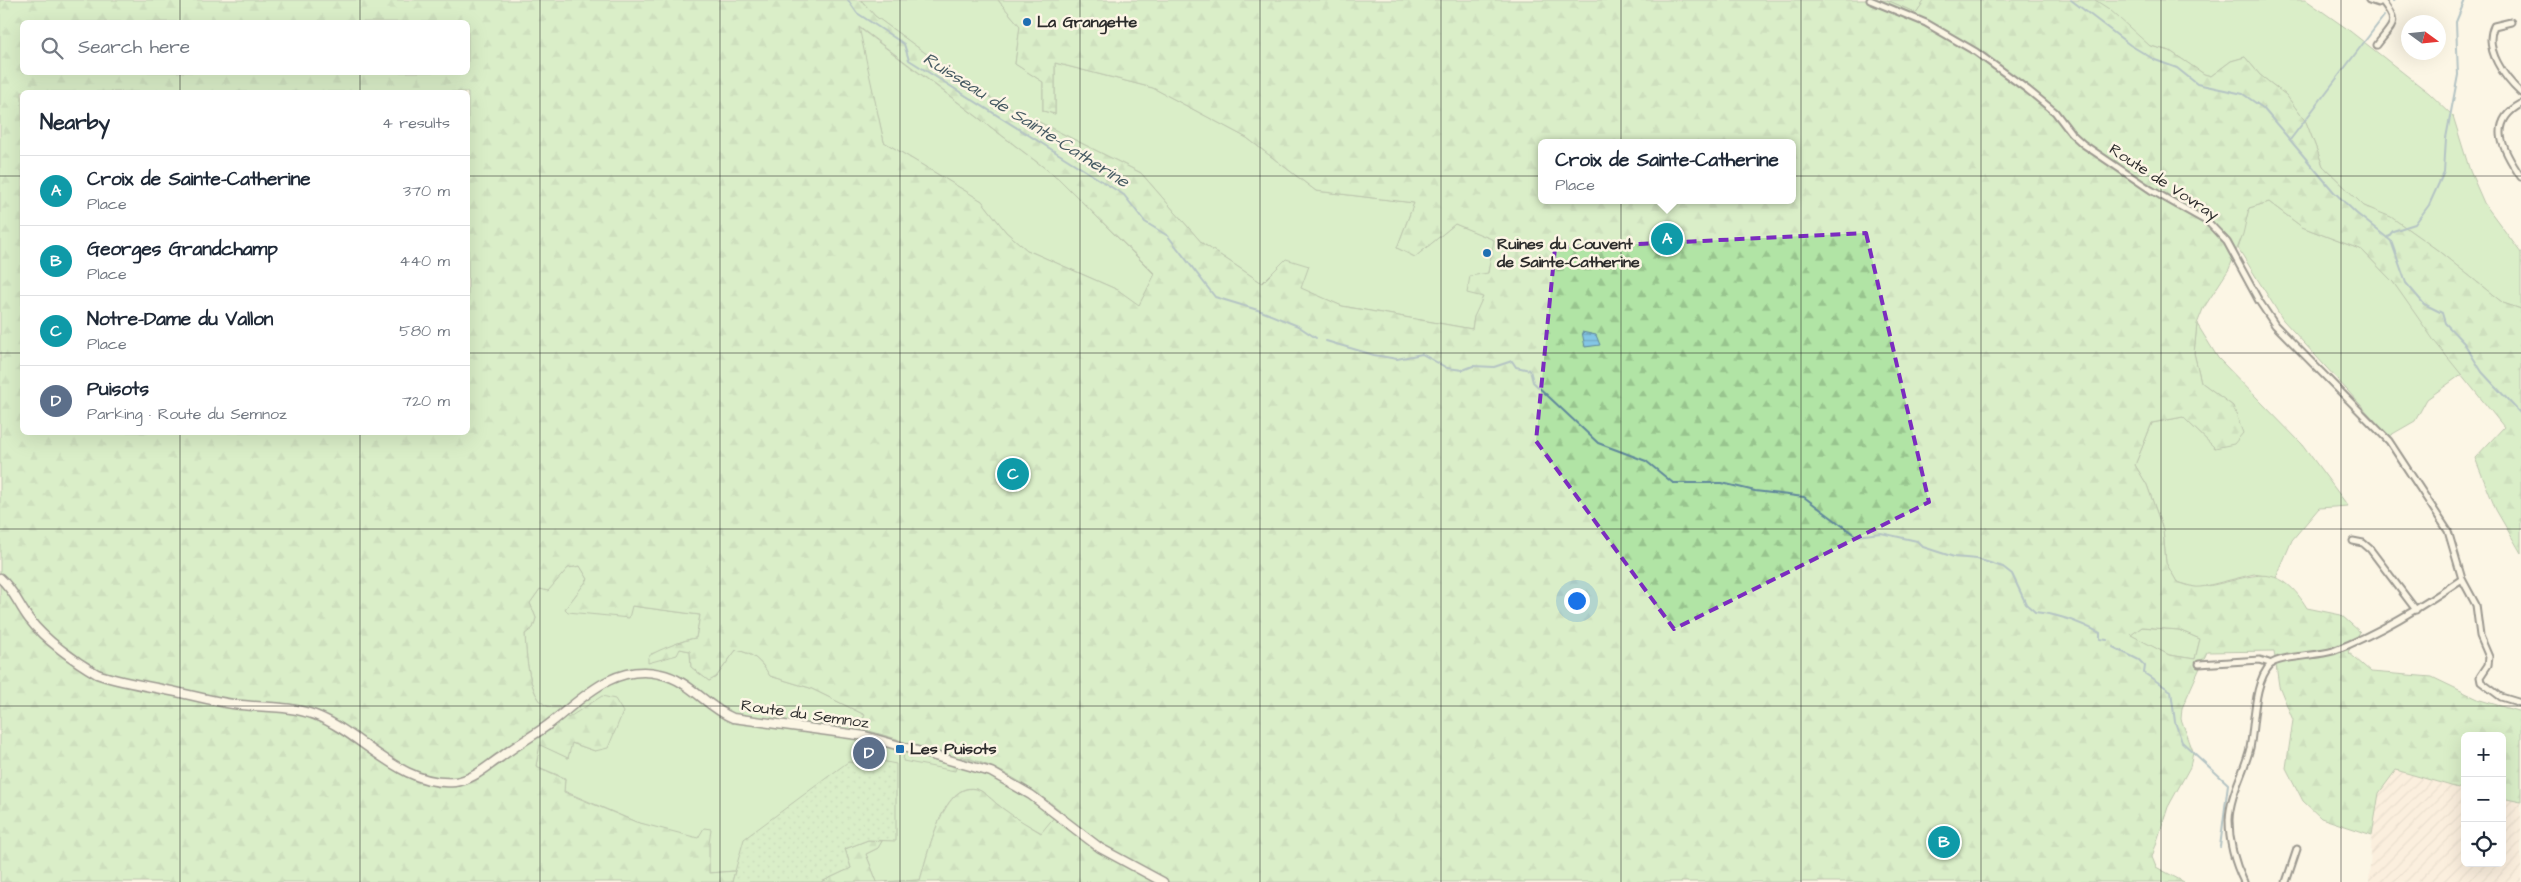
<!DOCTYPE html>
<html lang="en">
<head>
<meta charset="utf-8">
<style>
	:root { --surface:#fff; --page:#f6f6f7; --text:#1f2937; --muted:#747a83; --line:#e0e1e3; --accent:#1f6fb2 }
	body { margin:0; font-family:"Architects Daughter",sans-serif; background:var(--page); color:var(--text) }
	.controls { position:absolute; right:15px; bottom:15px; display:grid; overflow:hidden; border-radius:8px; box-shadow:0 5px 20px #0002 }
	.controls button { width:45px; height:45px; display:grid; place-items:center; padding:0; border:0; border-bottom:1px solid var(--line); background:var(--surface); color:var(--text); font:25px sans-serif }
	.compass { position:absolute; left:2401px; top:15px; width:45px; height:45px; border-radius:50%; background:var(--surface); box-shadow:0 5px 20px #0002; rotate:105deg }
	.you { position:absolute; left:1576px; top:600px; width:18px; height:18px; margin:-12px; border:4px solid #fff; border-radius:50%; background:#1a73e8; box-shadow:0 0 0 8px #1a73e833 }
	.badge { display:grid; place-items:center; width:32px; height:32px; border-radius:50%; background:var(--accent); color:#fff; font-size:16px; font-weight:700 }
	.pin { position:absolute; translate:-50% -50%; border:2px solid #fff; box-shadow:0 1px 5px #0006 }
	.popup { position:absolute; left:1538px; top:139px; width:258px; height:65px; box-sizing:border-box; display:grid; place-content:center; border-radius:8px; background:var(--surface); filter:drop-shadow(0 1px 4px #0005); font-size:16px; white-space:nowrap; color:var(--muted) }
	.popup b { font-size:19px; color:var(--text) }
	.popup::after { content:''; position:absolute; left:50%; top:100%; margin-left:-10px; border:10px solid transparent; border-top-color:var(--surface) }
	.list { margin:0; padding:0; list-style:none }
	h2 { display:flex; justify-content:space-between; align-items:center; height:65px; margin:0; padding:0 20px; font-size:21px }
	h2 small { font-size:16px; font-weight:400; color:var(--muted) }
	.list li { display:grid; grid-template-columns:32px 1fr auto; gap:15px; align-items:center; box-sizing:border-box; height:70px; padding:0 20px; border-top:1px solid var(--line) }
	.list b { display:block; font-size:19px; white-space:nowrap }
	.list p { margin:0; font-size:16px; white-space:nowrap; color:var(--muted) }
	.list em { font-size:16px; font-style:normal; color:var(--muted) }
	.icon { flex:none; width:28px; height:28px; fill:none; stroke:currentColor; stroke-width:2; stroke-linecap:round; stroke-linejoin:round }
	.map { position:relative; flex:none; width:2521px; height:882px; overflow:hidden }
	.search { position:absolute; background:var(--surface); box-shadow:0 5px 20px #0002; left:20px; top:20px; width:450px; height:55px; display:flex; align-items:center; gap:12px; box-sizing:border-box; padding:0 18px; border-radius:8px; color:var(--muted); font-size:19px }
	.panel { position:absolute; background:var(--surface); box-shadow:0 5px 20px #0002; left:20px; top:90px; width:450px; height:345px; border-radius:8px }
	.map>svg:first-child { display:block }
</style>
</head>
<body>
<div class="map">
<svg width="2521" height="882" viewBox="0 0 2521 882">
	<defs>
		<pattern id="industrial-furrows" width="10" height="10" patternUnits="userSpaceOnUse" patternTransform="scale(1.25)"><rect width="10" height="10" fill="#fbe6d4"/><path d="M-1 1l2-2M0 10L10 0M9 11l2-2" fill="none" stroke="#d7c5b6"/></pattern>
		<pattern id="forest-firs" width="22" height="20" patternUnits="userSpaceOnUse" patternTransform="scale(1.25)"><rect width="22" height="20" fill="#b1e4a5"/><path d="M5 1l3.5 6h-7zM16 11l3.5 6h-7z" fill="#98c48e"/></pattern>
		<pattern id="park-dots" width="8" height="8" patternUnits="userSpaceOnUse" patternTransform="scale(1.25)"><rect width="8" height="8" fill="#b1e4a5"/><path d="M2 2h.1M6 6h.1" fill="none" stroke="#98c48e" stroke-width="1.8" stroke-linecap="round"/></pattern>
		<pattern id="water-rules" width="6" height="5" patternUnits="userSpaceOnUse" patternTransform="scale(1.25)"><rect width="6" height="5" fill="#84c6e5"/><path d="M0 2.5h6" fill="none" stroke="#72aac5"/></pattern>
	</defs>
	<rect width="100%" height="100%" fill="#fcf5e5"/>
	<filter id="ink" filterUnits="userSpaceOnUse"><feTurbulence type="fractalNoise" baseFrequency=".02" numOctaves="2"/><feDisplacementMap in="SourceGraphic" scale="10" xChannelSelector="R" yChannelSelector="G"/><feConvolveMatrix kernelMatrix="1 2 1 2 8 2 1 2 1" color-interpolation-filters="sRGB"/></filter>
	<g filter="url(#ink)">
		<path fill="url(#industrial-furrows)" d="M 2396,770 L 2465,790 L 2465,863 L 2502,863 L 2502,798 L 2521,802 L 2521,882 L 2369,882 L 2372,835 L 2379,793 Z"/>
		<path fill="#b1e4a5" stroke="#6e8868" d="M 861,0 L 998,0 L 1020,26 L 1015,64 L 1043,82 L 1043,111 L 1055,114 L 1055,63 L 1153,88 L 1247,138 L 1316,191 L 1414,203 L 1397,248 L 1415,257 L 1455,224 L 1495,240 L 1481,304 L 1474,317 L 1472,329 L 1342,306 L 1300,288 L 1262,283 L 1202,243 L 1141,173 L 977,91 L 875,16 Z
			M 1887,0 L 1925,0 L 1916,13 Z
			M 2095,0 L 2306,0 L 2346,28 L 2429,93 L 2453,116 L 2470,171 L 2484,203 L 2521,253 L 2521,309 L 2503,303 L 2436,249 L 2392,218 L 2364,206 L 2323,166 L 2306,122 L 2286,95 L 2260,75 L 2245,57 L 2231,61 L 2211,76 L 2204,74 L 2170,51 L 2150,46 Z
			M 858,27 L 1058,178 L 1155,275 L 1139,306 L 1118,290 L 1027,250 L 1006,232 L 982,201 L 884,142 Z
			M 2269,202 L 2302,227 L 2362,250 L 2393,282 L 2462,374 L 2427,399 L 2415,421 L 2389,436 L 2283,320 L 2238,248 L 2249,208 Z
			M 2197,324 L 2218,358 L 2302,444 L 2348,506 L 2319,508 L 2292,540 L 2276,578 L 2254,574 L 2198,588 L 2177,582 L 2166,563 L 2163,530 L 2147,485 L 2135,465 L 2152,423 L 2183,417 L 2215,448 L 2233,406 L 2201,382 L 2194,353 Z
			M 580,566 L 588,579 L 565,609 L 632,606 L 700,615 L 696,638 C 680,640 667,649 651,654 L 680,649 L 690,651 L 691,667 L 709,681 L 716,677 L 736,650 C 753,653 761,661 770,676 L 810,688 L 865,715 L 859,728 L 897,739 L 905,745 L 981,762 L 1020,780 L 1060,811 L 1042,833 C 1028,825 1014,818 1002,808 C 995,803 988,795 981,791 C 944,772 927,858 920,880 L 877,882 L 866,854 L 878,848 L 882,841 L 868,840 L 851,868 L 821,882 L 732,882 L 734,871 L 709,873 L 709,843 L 636,822 L 564,791 L 565,778 L 536,766 L 540,744 L 568,758 L 571,743 L 595,751 L 559,707 C 555,707 550,707 547,706 C 528,698 526,651 525,634 L 533,628 L 536,618 L 530,603 L 540,589 L 548,590 L 568,568 Z
			M 2142,627 L 2179,630 L 2200,639 L 2195,659 L 2169,655 L 2130,635 Z"/>
		<path fill="url(#forest-firs)" stroke="#6e8868" fill-rule="evenodd" d="M 0,0 L 861,0 L 875,16 L 977,91 L 1141,173 L 1202,243 L 1262,283 L 1286,259 L 1309,266 L 1301,288 L 1342,306 L 1472,329 L 1474,317 L 1483,297 L 1467,293 L 1470,276 L 1488,273 L 1494,240 L 1455,224 L 1415,257 L 1397,248 L 1414,203 L 1316,191 L 1247,138 L 1153,88 L 1055,63 L 1055,114 L 1043,111 L 1043,82 L 1015,64 L 1020,26 L 998,0 L 1887,0 L 1916,13 L 1925,0 L 2095,0 L 2109,9 L 2150,46 L 2170,51 L 2204,74 L 2211,76 L 2231,61 L 2245,57 L 2260,75 L 2286,95 L 2306,122 L 2323,166 L 2364,206 L 2391,217 L 2436,249 L 2503,303 L 2521,309 L 2521,553 L 2496,510 L 2475,458 L 2504,427 L 2435,342 L 2393,282 L 2362,250 L 2302,227 L 2269,202 L 2249,208 L 2243,234 L 2229,269 L 2203,309 L 2197,324 L 2194,353 L 2201,382 L 2233,406 L 2243,433 L 2234,444 L 2215,448 L 2183,417 L 2152,423 L 2135,465 L 2147,485 L 2163,530 L 2166,563 L 2177,582 C 2184,584 2193,588 2200,587 C 2246,582 2275,554 2307,608 L 2341,615 L 2360,632 L 2348,652 L 2371,672 L 2432,677 L 2480,700 L 2521,712 L 2521,802 L 2502,798 L 2502,736 L 2465,736 L 2465,790 L 2396,770 L 2379,793 L 2372,835 L 2321,818 L 2303,801 L 2286,768 L 2293,720 L 2279,686 L 2274,651 L 2207,652 L 2182,708 L 2181,719 L 2193,751 L 2190,767 L 2168,807 L 2152,857 L 2156,867 L 2184,882 L 886,882 L 920,880 C 927,858 944,773 981,791 C 988,795 995,803 1002,808 C 1014,817 1028,825 1041,833 L 1060,810 C 1028,786 1001,767 961,756 L 955,771 L 903,761 L 905,744 L 897,739 L 859,728 L 865,715 L 810,688 L 770,676 C 761,661 753,653 736,650 L 716,677 L 709,681 L 691,667 L 690,651 L 680,649 L 677,655 L 648,663 L 648,657 C 654,651 687,639 696,638 L 700,615 L 632,606 L 629,618 L 568,612 L 565,609 L 588,579 L 580,566 L 568,568 L 548,591 L 540,589 L 530,603 L 536,618 L 533,628 L 525,634 C 526,652 528,698 547,706 C 550,707 555,707 559,707 L 568,718 L 602,696 L 615,699 L 623,712 L 608,748 L 595,751 L 572,743 L 568,758 L 540,745 L 536,766 L 565,779 L 564,792 L 636,822 L 698,838 L 704,828 L 711,829 L 709,843 L 709,873 L 735,871 L 732,882 L 0,882 ZM 22,22 L 468,22 L 468,72 L 22,72 ZM 859,27 L 1058,178 L 1155,274 L 1139,305 L 1118,290 L 1027,250 L 1006,232 L 982,201 L 884,142 ZM 22,92 L 468,92 L 468,432 L 22,432 ZM 1542,143 L 1792,143 L 1792,200 L 1542,200 ZM 2142,627 L 2179,630 L 2200,639 L 2195,659 L 2169,655 L 2131,635 Z
			M 868,840 L 882,841 L 878,848 L 866,854 L 877,882 L 821,882 L 851,868 L 845,849 Z"/>
		<path fill="url(#park-dots)" stroke="#6e8868" d="M 867,758 L 896,764 L 896,841 L 868,840 L 845,849 L 851,868 L 821,882 L 732,882 L 744,839 L 848,762 L 866,764 Z"/>
		<path fill="url(#water-rules)" stroke="#60889b" d="M 1582,332 L 1596,335 L 1600,345 L 1585,347 Z"/>
		<g fill="none" stroke-linecap="round" stroke-linejoin="round">
			<path stroke="#60889b" stroke-width="2" d="M 848,0 L 857,13 L 904,44 L 909,60 L 1124,195 L 1145,222 L 1168,236 L 1215,297 L 1261,311 L 1298,326 L 1316,338
				M 2071,0 L 2130,45 L 2155,60 L 2177,68 L 2197,84 L 2243,94 L 2263,108 L 2334,192 L 2356,213 L 2391,241 L 2406,283 L 2424,304 L 2442,313 L 2445,323 L 2464,343 L 2482,372 L 2521,414
				M 2393,1 L 2394,0
				M 2290,140 L 2384,16
				M 2387,238 L 2393,231 L 2415,224 L 2429,205 L 2444,172 L 2446,138 L 2458,75 L 2456,22 L 2465,0
				M 1326,341 L 1374,355 L 1397,359 L 1422,354 L 1447,368 L 1463,370 L 1473,366 L 1494,367 L 1512,361 L 1516,367 L 1530,370 L 1533,382 L 1598,443 L 1646,461 L 1673,483 L 1722,483 L 1755,491 L 1804,497 L 1856,536 L 1881,533 L 1917,541 L 1923,547 L 1954,557 L 1977,559 L 2003,567 L 2012,574 L 2026,604 L 2035,612 C 2058,614 2079,622 2100,633 L 2100,639 L 2107,640
				M 2113,647 L 2139,660 L 2145,666 L 2144,673 L 2171,691 L 2175,722 L 2182,742 L 2228,784 L 2220,847"/>
			<defs>
				<path id="street" d="M 1870,0 L 1926,23 L 1976,52 L 2028,90 L 2055,112 L 2071,133 L 2083,144 L 2151,190 L 2208,222 L 2227,242 L 2259,301 L 2275,325 L 2389,441 L 2448,531 L 2462,579 C 2421,607 2380,633 2333,651 C 2318,656 2279,656 2271,664 C 2253,682 2255,724 2250,748 C 2244,773 2230,794 2229,820 C 2229,842 2234,862 2244,882
					M 2369,0 L 2378,3 L 2383,0
					M 2511,22 L 2494,26 C 2483,49 2505,78 2521,93
					M 2377,45 C 2392,24 2401,25 2382,1
					M 2521,104 C 2486,123 2504,152 2521,177
					M 2353,541 L 2363,543 L 2370,549 L 2416,610
					M 2462,579 L 2476,605 L 2480,636 L 2489,657 L 2488,665 L 2480,677 L 2481,682 L 2501,697 L 2521,703
					M 2199,664 L 2260,660 L 2272,664
					M 2286,882 L 2297,849"/>
				<path id="secondary" d="M 0,578 C 14,590 19,606 30,620 C 44,639 76,662 97,674 C 119,682 143,685 166,690 C 188,694 211,701 233,704 C 260,708 289,705 315,715 C 362,733 400,787 455,782 C 473,780 487,766 501,757 C 516,745 533,736 548,725 C 581,700 613,663 660,674 C 690,680 706,707 733,718 L 865,736 L 991,772 L 1031,795 L 1100,848 L 1163,882"/>
			</defs>
			<use href="#street" stroke="#2b2b2b" stroke-width="9"/>
			<use href="#secondary" stroke="#2b2b2b" stroke-width="11"/>
			<use href="#street" stroke="#fcf5e5" stroke-width="5"/>
			<use href="#secondary" stroke="#fcf5e5" stroke-width="8"/>
		</g>
	</g>
	<path d="M0 0H2521V882H0ZM 1866,233 L 1929,502 L 1674,629 L 1536,441 L 1555,248 Z" fill="#fcf5e5" fill-opacity=".55" fill-rule="evenodd"/>
	<path fill="none" stroke="#7b2cbf" stroke-width="4" stroke-dasharray="10 6" stroke-linejoin="round" d="M 1866,233 L 1929,502 L 1674,629 L 1536,441 L 1555,248 Z"/>
	<path fill="none" stroke="#2b2b2b" stroke-width="1" stroke-opacity="0.55" d="M 180,0 L 180,22M 360,0 L 360,22M 540,0 L 540,882M 720,0 L 720,882M 900,0 L 900,882M 1080,0 L 1080,882M 1260,0 L 1260,882M 1441,0 L 1441,882M 1621,0 L 1621,882M 1801,0 L 1801,882M 1981,0 L 1981,882M 2161,0 L 2161,882M 2341,0 L 2341,882M 180,72 L 180,92M 360,72 L 360,92M 0,176 L 22,176M 468,176 L 2521,176M 0,353 L 22,353M 468,353 L 2521,353M 180,432 L 180,882M 360,432 L 360,882M 0,529 L 2521,529M 0,706 L 2521,706"/>
	<g fill="#1f6fb2" stroke="#fcf5e5" stroke-width="2">
		<circle cx="1027" cy="22" r="5"/>
		<circle cx="1487" cy="253" r="5"/>
		<rect x="895" y="744" width="10" height="10" rx="2.5"/>
	</g>
	<g text-anchor="middle" dominant-baseline="central" stroke-width="5" stroke-linejoin="round" paint-order="stroke">
		<g font-size="16" font-weight="bold" fill="#2b2b2b" stroke="#fcf5e5" text-anchor="start">
			<text x="1037" y="22">La Grangette</text>
			<text x="1497" y="244">Ruines du Couvent<tspan x="1497" dy="18">de Sainte-Catherine</tspan></text>
			<text x="910" y="749">Les Puisots</text>
		</g>
		<g font-size="16" fill="#2b2b2b" stroke="#fcf5e5">
			<text transform="translate(2164 182) rotate(33)">Route de Vovray</text>
			<text transform="translate(805 714) rotate(8)">Route du Semnoz</text>
		</g>
		<g font-size="18" font-style="italic" fill="#465a63" stroke="#fcf5e5">
			<text transform="translate(1026 120) rotate(32)">Ruisseau de Sainte-Catherine</text>
		</g>
	</g>
</svg>
<div class="controls">
<button>+</button>
<button>−</button>
<button><svg class="icon" aria-label="locate" viewBox="0 0 24 24"><circle cx="12" cy="12" r="6"/><path d="M12 2v4M12 18v4M2 12h4M18 12h4"/></svg></button>
</div>
<svg class="compass" viewBox="-18 -18 36 36"><path d="M0-13l5 13h-10z" fill="#e53935"/><path d="M0 13l5-13h-10z" fill="#747a83"/></svg>
<div class="you"></div>
<div class="pin badge" style="left:1667px;top:239px;background:#0f9aa8">A</div>
<div class="popup"><b>Croix de Sainte-Catherine</b>Place</div>
<div class="pin badge" style="left:1944px;top:842px;background:#0f9aa8">B</div>
<div class="pin badge" style="left:1013px;top:474px;background:#0f9aa8">C</div>
<div class="pin badge" style="left:869px;top:753px;background:#5c6f8a">D</div>
<div class="search"><svg class="icon" aria-label="search" viewBox="0 0 24 24"><circle cx="10" cy="10" r="6"/><path d="M15 15l6 6"/></svg>Search here</div>
<section class="panel">
<h2>Nearby<small>4 results</small></h2>
<ul class="list">
<li><span class="badge" style="background:#0f9aa8">A</span><div><b>Croix de Sainte-Catherine</b><p>Place</p></div><em>370 m</em></li>
<li><span class="badge" style="background:#0f9aa8">B</span><div><b>Georges Grandchamp</b><p>Place</p></div><em>440 m</em></li>
<li><span class="badge" style="background:#0f9aa8">C</span><div><b>Notre-Dame du Vallon</b><p>Place</p></div><em>580 m</em></li>
<li><span class="badge" style="background:#5c6f8a">D</span><div><b>Puisots</b><p>Parking · Route du Semnoz</p></div><em>720 m</em></li>
</ul>
</section>
</div>
</body>
</html>
